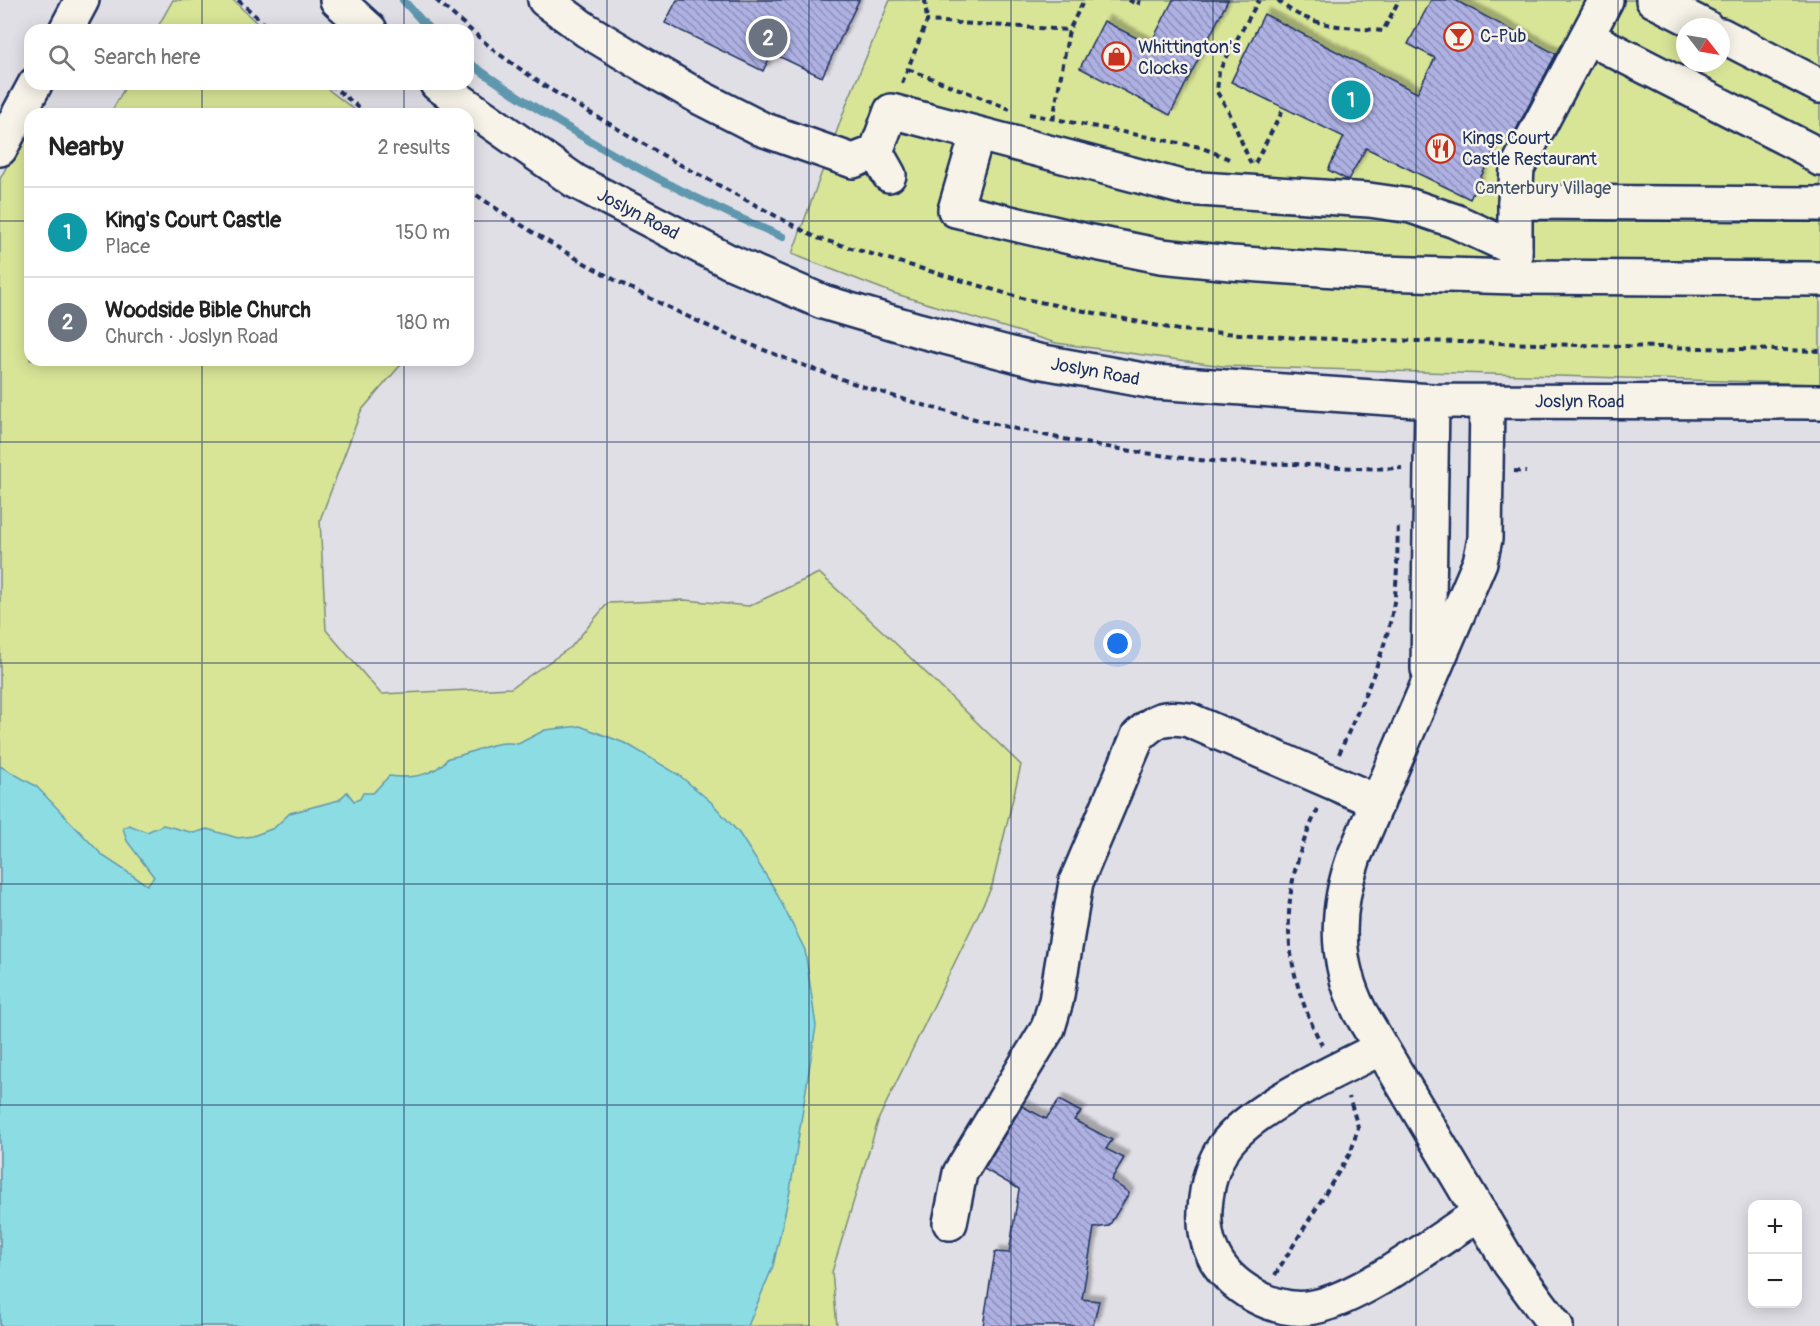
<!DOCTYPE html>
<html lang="en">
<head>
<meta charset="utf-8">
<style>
	:root { --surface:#fff; --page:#f2f2f2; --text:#222; --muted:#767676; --line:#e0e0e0; --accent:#b45309 }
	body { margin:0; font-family:Pangolin,sans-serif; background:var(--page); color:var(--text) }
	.controls { position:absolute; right:18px; bottom:18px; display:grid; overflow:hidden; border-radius:12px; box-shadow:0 3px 15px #0003 }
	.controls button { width:54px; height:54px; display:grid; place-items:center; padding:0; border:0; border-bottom:2px solid var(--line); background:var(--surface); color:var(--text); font:30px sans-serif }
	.compass { position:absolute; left:1676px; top:18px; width:54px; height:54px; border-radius:50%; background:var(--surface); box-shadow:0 3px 15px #0003; rotate:121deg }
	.you { position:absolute; left:1118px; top:644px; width:21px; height:21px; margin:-15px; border:4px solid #fff; border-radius:50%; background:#1a73e8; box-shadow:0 0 0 9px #1a73e833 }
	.badge { display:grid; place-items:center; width:39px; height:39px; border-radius:50%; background:var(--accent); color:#fff; font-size:20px; font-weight:700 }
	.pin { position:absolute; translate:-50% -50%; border:3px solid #fff; box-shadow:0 2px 6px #0006 }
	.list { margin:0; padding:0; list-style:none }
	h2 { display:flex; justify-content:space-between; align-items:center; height:78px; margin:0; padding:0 24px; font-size:26px }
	h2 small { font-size:20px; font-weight:400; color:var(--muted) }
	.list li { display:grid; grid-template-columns:39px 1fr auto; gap:18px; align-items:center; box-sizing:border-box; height:90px; padding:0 24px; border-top:2px solid var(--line) }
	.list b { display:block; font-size:22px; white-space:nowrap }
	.list p { margin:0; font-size:20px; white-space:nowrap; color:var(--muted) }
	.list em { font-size:20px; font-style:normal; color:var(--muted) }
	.icon { flex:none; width:33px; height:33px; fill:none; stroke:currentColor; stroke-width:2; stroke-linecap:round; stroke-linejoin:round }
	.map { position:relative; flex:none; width:1820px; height:1326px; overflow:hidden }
	.search { position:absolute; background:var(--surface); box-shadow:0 3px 15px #0003; left:24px; top:24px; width:450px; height:66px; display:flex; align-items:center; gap:15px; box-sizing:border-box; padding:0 21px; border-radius:18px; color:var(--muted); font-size:22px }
	.panel { position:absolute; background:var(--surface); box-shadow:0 3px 15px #0003; left:24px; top:108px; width:450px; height:258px; border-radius:18px }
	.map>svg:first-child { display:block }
</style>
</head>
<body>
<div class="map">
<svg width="1820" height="1326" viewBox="0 0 1820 1326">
	<defs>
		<pattern id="building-back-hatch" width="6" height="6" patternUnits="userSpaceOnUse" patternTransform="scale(1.5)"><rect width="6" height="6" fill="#aeb1e2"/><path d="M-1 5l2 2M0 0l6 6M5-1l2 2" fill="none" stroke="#8d90ba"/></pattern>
		<filter id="shadow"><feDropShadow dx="5.5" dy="-5.5" stdDeviation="1.5" flood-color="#0004"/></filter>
	</defs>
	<rect width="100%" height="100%" fill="#e1dfe6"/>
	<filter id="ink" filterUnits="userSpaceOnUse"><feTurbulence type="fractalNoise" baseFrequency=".0167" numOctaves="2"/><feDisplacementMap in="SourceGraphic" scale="12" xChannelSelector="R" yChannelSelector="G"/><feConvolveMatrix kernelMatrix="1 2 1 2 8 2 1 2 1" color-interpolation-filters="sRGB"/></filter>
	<g filter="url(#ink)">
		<path fill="#d8e597" stroke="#7a8a7a" stroke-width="1.5" fill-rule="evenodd" d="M 173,0 L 233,0 L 264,30 L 156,30 Z
			M 890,0 L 1820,0 L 1820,384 L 1223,366 L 1056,343 L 893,293 L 792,254 L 847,103 ZM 1685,27 L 1721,27 L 1721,63 L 1685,63 Z
			M 127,84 L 321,84 L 360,114 L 110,114 Z
			M 30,123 L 30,360 L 405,360 L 361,411 L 320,520 L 326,630 L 381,694 L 511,688 L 571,647 L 608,603 L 685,600 L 749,606 L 819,573 L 891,639 L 1021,765 L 992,886 L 879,1118 L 832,1272 L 837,1326 L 0,1326 L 0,179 Z"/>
		<path fill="#8cdde3" stroke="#5f97ae" stroke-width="1.5" d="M 580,726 L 627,744 L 679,775 L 711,802 L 739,833 L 774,888 L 805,950 L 816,1026 L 790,1191 L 773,1266 L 748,1326 L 0,1326 L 0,766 L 36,786 L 103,856 L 147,885 L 154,877 L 127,841 L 123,828 L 129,825 L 147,832 L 163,825 L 194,833 L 207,829 L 238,838 L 253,836 L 274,828 L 290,813 L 339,800 L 347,792 L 354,801 L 360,799 L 363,793 L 373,793 L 389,776 C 410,779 435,776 448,758 C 474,754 492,739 518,744 L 545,730 Z"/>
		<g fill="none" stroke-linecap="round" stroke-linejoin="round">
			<path stroke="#5f97ae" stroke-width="8" d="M 403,0 L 430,30
				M 468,62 C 569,134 669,189 783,237"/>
		</g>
		<path fill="url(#building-back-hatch)" stroke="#1b2f5e" stroke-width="1.5" filter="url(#shadow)" d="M 677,0 L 859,0 L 822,77 L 772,53 L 763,71 L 665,23 Z
			M 1173,0 L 1228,0 L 1170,115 L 1080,68 L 1104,21 L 1150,45 Z
			M 1431,0 L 1455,0 L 1556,54 L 1510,141 L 1501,136 L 1470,199 L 1366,148 L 1348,180 L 1328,170 L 1344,137 L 1231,82 L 1264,14 L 1417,93 L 1435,58 L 1408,44 Z
			M 1059,1100 L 1081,1112 L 1074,1120 L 1112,1140 L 1106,1149 L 1124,1158 L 1111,1180 L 1129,1193 L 1109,1226 L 1094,1228 L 1082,1299 L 1099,1301 L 1093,1326 L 983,1326 L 995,1252 L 1009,1253 L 1019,1189 L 984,1169 L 1022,1106 L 1046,1119 Z"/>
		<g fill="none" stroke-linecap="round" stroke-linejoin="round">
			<defs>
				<g id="minor">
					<path d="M 337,0 L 370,30"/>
					<path d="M 545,0 L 586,30 L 644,65 L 701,98 L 762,129 L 853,161 L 876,152 L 889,175"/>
					<path d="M 1653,0 L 1706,27"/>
					<path d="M 66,30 L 82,0"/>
					<path d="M 1721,35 L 1820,86"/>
					<path d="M 1587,37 L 1807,149 L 1820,159"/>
					<path id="s1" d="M 437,84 L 575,181 L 728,261 L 823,302 L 918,330 L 1038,361 L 1154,382 L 1432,401 L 1820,402"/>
					<path d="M 977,135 L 955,210 L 1091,242 L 1161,256 L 1231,263 L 1381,273 L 1515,277 L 1820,279"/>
					<path d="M 0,149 L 35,84"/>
					<path d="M 876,152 L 891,111 L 1185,188 L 1369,200 L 1411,206 L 1455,221 L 1515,249"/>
					<path d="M 1515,202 L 1517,168 L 1606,0"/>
					<path d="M 1515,267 L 1515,202 L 1820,204"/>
					<path d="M 1487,402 L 1485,539 L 1480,562 L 1354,857 C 1335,910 1334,961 1360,1012 L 1510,1264 L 1556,1326"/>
					<path d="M 1428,669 L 1432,401"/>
					<path d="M 1381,1048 C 1338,1070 1250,1108 1224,1147 C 1206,1173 1198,1223 1212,1252 C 1227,1287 1276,1315 1314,1307 C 1363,1297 1436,1241 1480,1213"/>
					<path d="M 950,1223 L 960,1173 L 1048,1028 L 1056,1001 L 1076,882 L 1138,736 C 1157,718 1164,716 1189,720 L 1378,802"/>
				</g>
			</defs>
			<use href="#minor" stroke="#1b2f5e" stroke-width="38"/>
			<path stroke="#1b2f5e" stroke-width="4" stroke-dasharray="6 4.5" stroke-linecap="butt" d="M 238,0 L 271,30
				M 436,0 L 496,52 L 546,87 L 666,157 L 817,238 L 1025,299 L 1179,330 L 1299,338 L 1820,351
				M 925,0 L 927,21
				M 1129,0 L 1138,5 L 1140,0
				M 1278,0 C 1307,28 1345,26 1383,31 L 1399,0
				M 908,69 L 1010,109
				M 902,83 L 927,21 L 1069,30
				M 330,84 L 367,114
				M 1029,114 L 1200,147 L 1232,160
				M 1053,120 L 1069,30 L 1084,0
				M 1255,163 L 1284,108
				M 1251,164 L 1229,112 L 1217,92 L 1219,71 L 1259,0
				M 468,189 C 677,337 930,427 1183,458 C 1219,463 1256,463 1293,464 C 1329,466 1366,470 1402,468
				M 1514,471 L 1526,472
				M 1339,754 C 1360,705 1386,655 1394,602 C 1398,576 1397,549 1398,523
				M 1318,809 C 1277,890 1280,965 1322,1045
				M 1275,1275 L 1351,1152 L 1358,1127 L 1349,1097"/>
			<use href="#minor" stroke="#f7f3e8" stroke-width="33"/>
		</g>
	</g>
	<path fill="none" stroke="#1b2f5e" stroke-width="1.5" stroke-opacity="0.55" d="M 202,0 L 202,30M 404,0 L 404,30M 607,0 L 607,1326M 809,0 L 809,1326M 1011,0 L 1011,1326M 1213,0 L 1213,1326M 1416,0 L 1416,1326M 1618,0 L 1618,1326M 202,84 L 202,114M 404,84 L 404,114M 0,221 L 30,221M 468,221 L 1820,221M 202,360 L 202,1326M 404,360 L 404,1326M 0,442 L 1820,442M 0,663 L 1820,663M 0,884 L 1820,884M 0,1105 L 1820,1105"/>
	<defs>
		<symbol id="bar-ring" viewBox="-11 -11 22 22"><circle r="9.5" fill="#f7f3e8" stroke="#c8321e" stroke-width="1.5"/><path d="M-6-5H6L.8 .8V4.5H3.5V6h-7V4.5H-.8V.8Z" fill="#c8321e"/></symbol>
		<symbol id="shop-ring" viewBox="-11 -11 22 22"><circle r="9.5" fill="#f7f3e8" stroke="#c8321e" stroke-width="1.5"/><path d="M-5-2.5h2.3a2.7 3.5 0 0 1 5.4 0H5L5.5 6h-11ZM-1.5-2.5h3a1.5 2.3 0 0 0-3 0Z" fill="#c8321e"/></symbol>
		<symbol id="restaurant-ring" viewBox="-11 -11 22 22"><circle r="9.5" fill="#f7f3e8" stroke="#c8321e" stroke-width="1.5"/><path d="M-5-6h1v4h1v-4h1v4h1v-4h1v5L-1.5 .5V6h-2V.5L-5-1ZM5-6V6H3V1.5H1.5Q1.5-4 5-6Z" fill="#c8321e"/></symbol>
	</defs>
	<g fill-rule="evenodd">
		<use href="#bar-ring" x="1442" y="20" width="33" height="33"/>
		<use href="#shop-ring" x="1100" y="40" width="33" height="33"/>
		<use href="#restaurant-ring" x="1424" y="132" width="33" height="33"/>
	</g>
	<g text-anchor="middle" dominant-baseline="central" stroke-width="5" stroke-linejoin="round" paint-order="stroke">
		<g font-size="18" fill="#1b2f5e" stroke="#f7f3e8" text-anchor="start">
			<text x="1480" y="36">C-Pub</text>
			<text x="1138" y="47">Whittington's<tspan x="1138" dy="21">Clocks</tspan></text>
			<text x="1462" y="138">Kings Court<tspan x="1462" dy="21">Castle Restaurant</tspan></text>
		</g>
		<g font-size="18" fill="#415369" stroke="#f7f3e8">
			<text x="1543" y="188">Canterbury Village</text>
		</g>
		<g font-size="18" fill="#1b2f5e" stroke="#f7f3e8">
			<text stroke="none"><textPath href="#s1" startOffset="240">Joslyn Road</textPath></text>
			<text stroke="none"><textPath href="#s1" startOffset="726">Joslyn Road</textPath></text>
			<text stroke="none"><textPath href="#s1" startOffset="1212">Joslyn Road</textPath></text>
		</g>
	</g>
</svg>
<div class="controls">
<button>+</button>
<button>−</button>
</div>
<svg class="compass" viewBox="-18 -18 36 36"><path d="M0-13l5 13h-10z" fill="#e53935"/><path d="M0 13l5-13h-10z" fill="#767676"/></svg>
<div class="you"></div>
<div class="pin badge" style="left:1351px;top:100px;background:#0f9aa8">1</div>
<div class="pin badge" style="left:768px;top:38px;background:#6b7280">2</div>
<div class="search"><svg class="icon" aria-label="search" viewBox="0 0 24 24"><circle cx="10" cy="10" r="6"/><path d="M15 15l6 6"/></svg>Search here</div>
<section class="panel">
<h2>Nearby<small>2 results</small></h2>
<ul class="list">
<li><span class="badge" style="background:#0f9aa8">1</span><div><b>King's Court Castle</b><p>Place</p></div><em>150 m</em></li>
<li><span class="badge" style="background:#6b7280">2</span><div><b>Woodside Bible Church</b><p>Church · Joslyn Road</p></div><em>180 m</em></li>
</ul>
</section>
</div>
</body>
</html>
